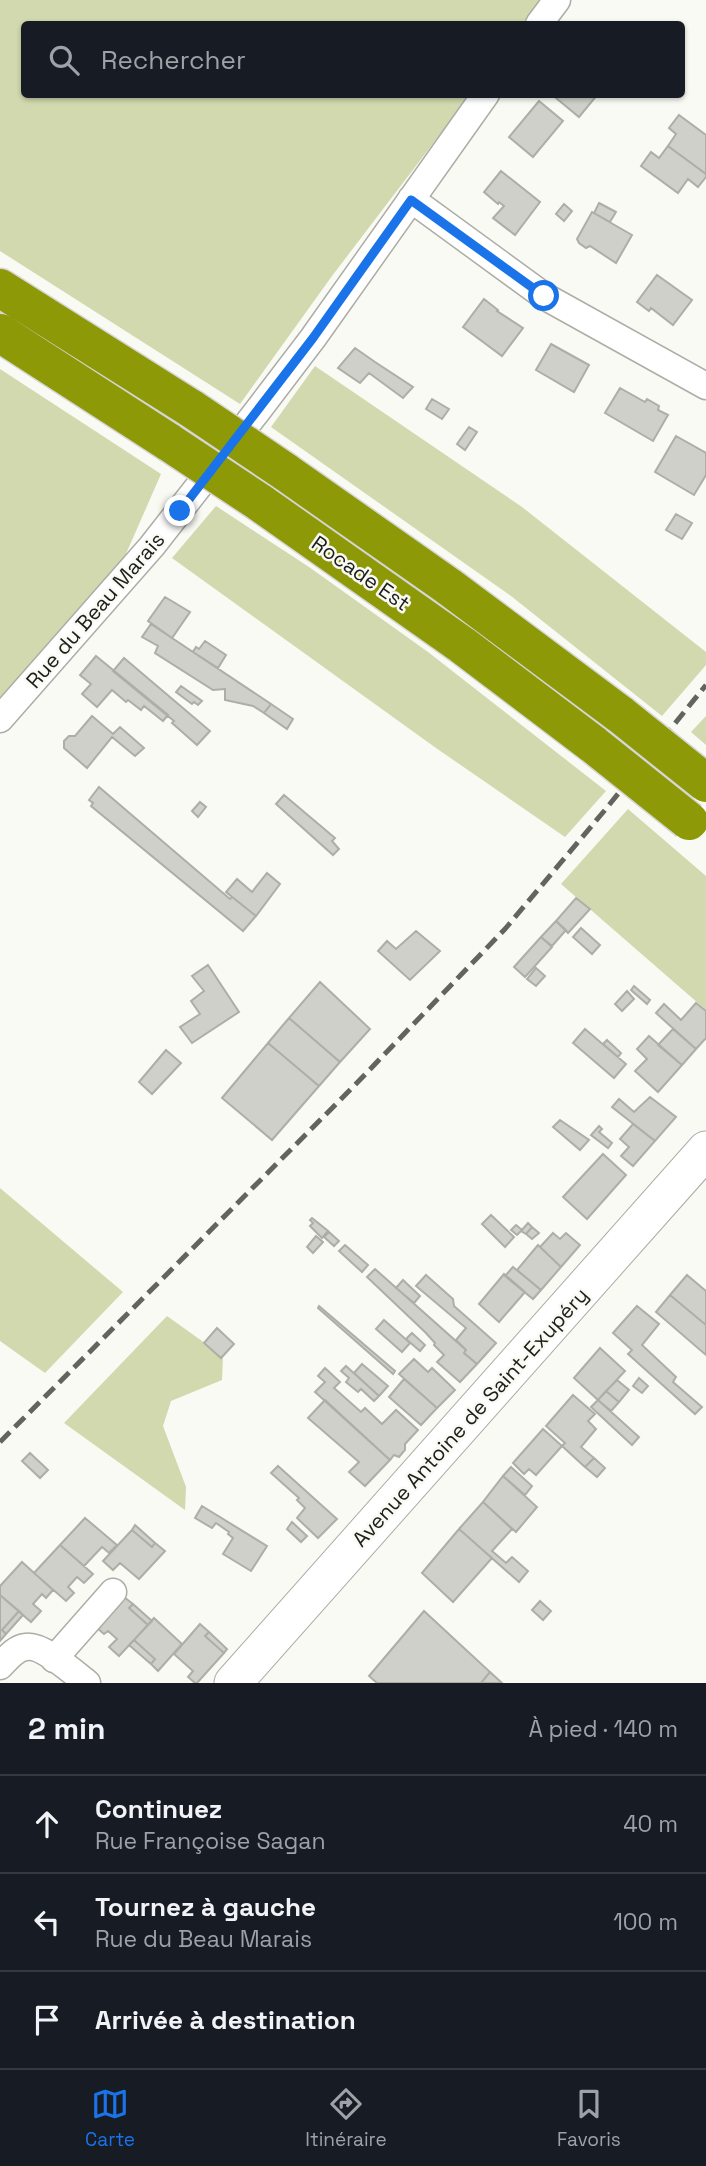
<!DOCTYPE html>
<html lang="fr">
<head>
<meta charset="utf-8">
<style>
	:root { --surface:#171b24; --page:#20242c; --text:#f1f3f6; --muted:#9ea1a6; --line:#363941; --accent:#1a73e8 }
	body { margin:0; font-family:"Space Grotesk",sans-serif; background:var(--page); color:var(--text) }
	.stop { position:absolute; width:21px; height:21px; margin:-16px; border:5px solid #1a73e8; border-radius:50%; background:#fff }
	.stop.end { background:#1a73e8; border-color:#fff; box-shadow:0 2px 7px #0008 }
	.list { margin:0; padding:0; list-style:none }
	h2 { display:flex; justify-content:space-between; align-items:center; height:91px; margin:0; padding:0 28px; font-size:30px }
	h2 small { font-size:23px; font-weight:400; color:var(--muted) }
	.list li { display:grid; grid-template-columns:46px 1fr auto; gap:21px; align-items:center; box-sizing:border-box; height:98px; padding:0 28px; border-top:2px solid var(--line) }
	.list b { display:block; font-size:26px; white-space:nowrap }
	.list p { margin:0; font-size:23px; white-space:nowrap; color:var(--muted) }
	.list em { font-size:23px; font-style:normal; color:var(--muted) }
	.icon { flex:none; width:38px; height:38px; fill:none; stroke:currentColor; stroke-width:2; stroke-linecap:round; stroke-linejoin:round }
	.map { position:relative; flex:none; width:706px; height:1683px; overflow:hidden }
	.search { position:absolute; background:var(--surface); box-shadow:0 2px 5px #0004; left:21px; right:21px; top:21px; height:77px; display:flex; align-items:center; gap:18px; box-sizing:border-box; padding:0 24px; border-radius:7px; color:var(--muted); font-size:26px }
	.sheet { height:385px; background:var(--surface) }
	nav { display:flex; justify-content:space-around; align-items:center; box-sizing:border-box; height:98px; border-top:2px solid var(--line); background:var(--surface); font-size:19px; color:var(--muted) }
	nav a { display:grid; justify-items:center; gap:4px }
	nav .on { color:var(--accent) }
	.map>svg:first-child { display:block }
</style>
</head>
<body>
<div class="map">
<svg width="706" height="1683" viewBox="0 0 706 1683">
	<rect width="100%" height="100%" fill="#f9faf3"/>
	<path fill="#d2d9ae" d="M 0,0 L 542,0 L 523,24 L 24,24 L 24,94 L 470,95 L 332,276 L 240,404 L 0,251 Z
		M 315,366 L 522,507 L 706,652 L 706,665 L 662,716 L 511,596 L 271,427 Z
		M 0,369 L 161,474 L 122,563 L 0,702 Z
		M 216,506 L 309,567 L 428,652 L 606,791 L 565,837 L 436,748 L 172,558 Z
		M 706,716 L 706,745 L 691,732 Z
		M 628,809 L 706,876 L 706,1010 L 561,884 Z
		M 0,1188 L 123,1292 L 45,1373 L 0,1341 Z
		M 167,1316 L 223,1356 L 222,1380 L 171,1401 L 163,1426 L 186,1487 L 185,1510 L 64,1423 Z"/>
	<path fill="#cfd0c9" stroke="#adaea7" stroke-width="2" d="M 559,94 L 598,94 L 579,117 L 556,98 Z
		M 539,101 L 563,121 L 533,157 L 509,137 Z
		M 679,115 L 706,135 L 706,174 L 668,146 L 676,134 L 669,128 Z
		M 668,146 L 706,174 L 706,177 L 698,187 L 688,179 L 678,193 L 641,166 L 651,152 L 659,158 Z
		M 501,171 L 540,202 L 515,235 L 493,218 L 504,206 L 499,202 L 498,204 L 484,192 Z
		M 599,203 L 616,212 L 610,222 L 594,213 Z
		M 564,204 L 572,211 L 564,221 L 556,214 Z
		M 592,212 L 632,235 L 616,263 L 590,246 L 586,248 L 579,243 L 577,239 Z
		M 657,275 L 692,300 L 673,325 L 651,308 L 649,311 L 637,302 Z
		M 484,299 L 498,310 L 497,311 L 523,328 L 502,356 L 463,327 Z
		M 551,344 L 589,365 L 574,392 L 536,370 Z
		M 355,348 L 375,362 L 413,387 L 403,398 L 369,373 L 360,383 L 338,368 Z
		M 620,388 L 645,402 L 647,399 L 659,406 L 658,410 L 668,415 L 653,441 L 605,413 Z
		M 432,399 L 449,409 L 442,419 L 426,409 Z
		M 469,427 L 477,432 L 465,450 L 457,444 Z
		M 676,436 L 706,453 L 706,475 L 694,495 L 655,472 Z
		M 676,514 L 692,523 L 682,539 L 666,530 Z
		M 165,597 L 190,612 L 172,638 L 148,621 Z
		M 151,624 L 271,704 L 264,713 L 253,706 L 225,700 L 225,689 L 213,690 L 155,653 L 158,646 L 142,637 Z
		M 205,641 L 226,655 L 218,668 L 193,652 L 196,647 L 199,649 Z
		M 96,656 L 168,715 L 163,721 L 144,706 L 141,710 L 128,700 L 126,702 L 112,690 L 97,707 L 82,694 L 91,684 L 80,675 Z
		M 124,658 L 210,731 L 197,745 L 172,723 L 174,721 L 113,671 Z
		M 181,686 L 202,701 L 198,705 L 194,702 L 192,704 L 176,692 Z
		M 271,704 L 293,719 L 287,729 L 264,713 Z
		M 92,716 L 113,734 L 120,727 L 144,748 L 135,756 L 112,737 L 87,768 L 64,748 L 64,741 L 69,736 L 75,736 Z
		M 99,787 L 230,899 L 232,897 L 256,916 L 243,931 L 91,806 L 93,803 L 89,800 Z
		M 284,795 L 335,838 L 332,841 L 339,849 L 333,855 L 276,804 Z
		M 200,802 L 206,807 L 198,817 L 192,811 Z
		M 267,873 L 280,884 L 256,916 L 226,892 L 237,879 L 252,892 Z
		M 576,898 L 590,909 L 568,933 L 556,921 Z
		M 556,921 L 566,930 L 552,946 L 541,937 Z
		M 581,928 L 600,945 L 592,954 L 573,937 Z
		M 416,931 L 440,951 L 410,980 L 378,951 L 387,941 L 396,949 Z
		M 541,937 L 552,947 L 525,977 L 514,967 Z
		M 208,965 L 239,1012 L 192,1043 L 180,1027 L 200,1014 L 191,1001 L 204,991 L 192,976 Z
		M 536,968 L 545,976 L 536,986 L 527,979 Z
		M 320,982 L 370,1029 L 340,1062 L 289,1018 Z
		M 634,986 L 650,1000 L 647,1004 L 631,990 Z
		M 627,991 L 634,999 L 622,1011 L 615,1004 Z
		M 696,1003 L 706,1011 L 706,1038 L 696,1049 L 656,1013 L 664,1004 L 681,1020 Z
		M 289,1018 L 340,1062 L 319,1086 L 268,1043 Z
		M 585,1029 L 626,1064 L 614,1078 L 573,1043 Z
		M 673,1029 L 696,1049 L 682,1065 L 658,1045 Z
		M 649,1036 L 682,1065 L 658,1092 L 635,1071 L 647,1059 L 637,1049 Z
		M 607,1040 L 621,1053 L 618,1057 L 603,1044 Z
		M 268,1043 L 319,1086 L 272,1140 L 222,1098 Z
		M 166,1050 L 181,1063 L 152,1094 L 139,1082 Z
		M 650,1097 L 676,1117 L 655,1141 L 612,1107 L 619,1099 L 634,1112 Z
		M 560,1120 L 589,1140 L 580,1150 L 553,1127 Z
		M 633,1124 L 655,1141 L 633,1166 L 621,1156 L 629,1147 L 620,1139 Z
		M 599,1126 L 602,1129 L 599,1132 L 612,1143 L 608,1148 L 591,1135 Z
		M 603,1154 L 626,1175 L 587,1219 L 563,1197 Z
		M 491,1215 L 514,1237 L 505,1247 L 482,1224 Z
		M 312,1218 L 328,1231 L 322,1238 L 310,1226 L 313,1223 L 310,1220 Z
		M 528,1223 L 532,1227 L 526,1234 L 521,1231 Z
		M 516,1225 L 522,1230 L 517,1235 L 511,1230 Z
		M 532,1227 L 539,1233 L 532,1239 L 526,1234 Z
		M 329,1232 L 339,1241 L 334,1246 L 324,1237 Z
		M 553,1233 L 560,1239 L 566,1233 L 580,1245 L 561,1267 L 540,1247 Z
		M 316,1236 L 323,1242 L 313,1253 L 307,1247 Z
		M 345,1245 L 368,1265 L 362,1272 L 339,1251 Z
		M 538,1245 L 561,1267 L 541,1290 L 517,1270 Z
		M 513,1267 L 541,1290 L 533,1299 L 505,1276 Z
		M 375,1269 L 466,1350 L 464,1353 L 477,1364 L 460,1382 L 437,1362 L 444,1355 L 434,1345 L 435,1343 L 425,1332 L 367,1277 Z
		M 504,1274 L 525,1292 L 499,1322 L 479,1304 Z
		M 426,1275 L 453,1299 L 454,1306 L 496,1343 L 477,1364 L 464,1353 L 466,1350 L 456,1340 L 466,1328 L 416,1286 Z
		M 687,1275 L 706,1291 L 706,1325 L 670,1295 Z
		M 403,1280 L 420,1296 L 414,1303 L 396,1288 Z
		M 670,1295 L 706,1325 L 706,1355 L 656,1312 Z
		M 319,1306 L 395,1371 L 393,1374 L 318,1308 Z
		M 637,1306 L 659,1324 L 642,1345 L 676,1377 L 673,1382 L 702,1407 L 695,1414 L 628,1354 L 632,1350 L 613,1333 Z
		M 384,1320 L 410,1343 L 402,1352 L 376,1329 Z
		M 217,1328 L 234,1344 L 221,1358 L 204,1343 Z
		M 412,1333 L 425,1345 L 420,1351 L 406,1339 Z
		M 600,1348 L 625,1371 L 598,1400 L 574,1378 Z
		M 414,1359 L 428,1372 L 432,1368 L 455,1390 L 437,1408 L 399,1374 Z
		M 362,1364 L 388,1386 L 379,1396 L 354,1373 Z
		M 346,1366 L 379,1396 L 374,1401 L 361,1389 L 358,1392 L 346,1382 L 349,1378 L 341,1371 Z
		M 325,1368 L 340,1382 L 334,1388 L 361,1412 L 365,1408 L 382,1424 L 396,1410 L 418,1430 L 405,1444 L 405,1450 L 399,1457 L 394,1455 L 390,1460 L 315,1392 L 325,1382 L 318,1376 Z
		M 639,1378 L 648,1386 L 642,1393 L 633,1386 Z
		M 404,1379 L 437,1408 L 421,1425 L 389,1397 Z
		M 617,1380 L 629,1390 L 619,1402 L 606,1391 Z
		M 606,1391 L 619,1402 L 611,1411 L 598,1400 Z
		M 573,1395 L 595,1414 L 588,1421 L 596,1429 L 581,1447 L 594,1458 L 585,1467 L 562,1446 L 565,1443 L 546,1426 Z
		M 325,1400 L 390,1460 L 365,1486 L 349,1472 L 359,1462 L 308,1418 Z
		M 598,1400 L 639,1437 L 632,1445 L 591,1407 Z
		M 543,1429 L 562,1446 L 536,1475 L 529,1469 L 524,1474 L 513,1463 Z
		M 30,1453 L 48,1470 L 40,1478 L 22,1461 Z
		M 594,1458 L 605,1468 L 597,1477 L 585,1467 Z
		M 278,1466 L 337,1519 L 318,1538 L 297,1518 L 305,1508 L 297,1500 L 299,1498 L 271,1473 Z
		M 511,1467 L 532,1486 L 525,1495 L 503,1476 Z
		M 503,1476 L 537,1507 L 516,1532 L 483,1502 Z
		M 483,1502 L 512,1529 L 492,1551 L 506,1563 L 512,1557 L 528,1571 L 519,1582 L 459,1529 Z
		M 202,1506 L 267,1546 L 251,1571 L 223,1554 L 233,1538 L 228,1534 L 229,1532 L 216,1523 L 212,1528 L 195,1518 Z
		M 85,1518 L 117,1545 L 109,1553 L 102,1547 L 84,1566 L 60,1545 Z
		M 292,1522 L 307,1536 L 301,1542 L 287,1529 Z
		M 135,1525 L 155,1543 L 152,1547 L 132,1530 Z
		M 459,1529 L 492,1558 L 453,1602 L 422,1573 Z
		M 132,1530 L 152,1547 L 155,1543 L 165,1551 L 139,1579 L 120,1563 L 113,1570 L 103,1561 Z
		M 60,1545 L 93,1574 L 84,1583 L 77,1577 L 68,1587 L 74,1593 L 66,1601 L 34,1573 Z
		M 22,1562 L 53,1590 L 46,1598 L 42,1594 L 33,1604 L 41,1611 L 31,1622 L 0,1595 L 0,1586 Z
		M 0,1595 L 19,1611 L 2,1630 L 6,1634 L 0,1641 Z
		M 124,1597 L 133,1604 L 129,1608 L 148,1625 L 119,1656 L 109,1647 L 117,1639 L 108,1631 L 104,1634 L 97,1628 Z
		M 540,1601 L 551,1611 L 543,1620 L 532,1610 Z
		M 133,1604 L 152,1621 L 148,1625 L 129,1608 Z
		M 19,1611 L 23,1615 L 6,1634 L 2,1630 Z
		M 424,1611 L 490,1672 L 481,1683 L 377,1683 L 369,1676 Z
		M 154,1618 L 182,1644 L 158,1671 L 151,1664 L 155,1659 L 134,1640 Z
		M 200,1624 L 209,1632 L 205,1636 L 224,1653 L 197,1683 L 195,1683 L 188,1677 L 193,1671 L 174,1654 Z
		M 209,1632 L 227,1649 L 224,1653 L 205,1636 Z
		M 134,1640 L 155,1659 L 151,1664 L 129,1645 Z
		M 490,1672 L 502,1683 L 481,1683 Z"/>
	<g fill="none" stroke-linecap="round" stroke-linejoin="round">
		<defs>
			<path id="minor" d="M 539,24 L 557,0
				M 411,199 L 544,296 L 706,386
				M 0,719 L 152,546 L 259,409 L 313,338 L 486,94
				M 54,1659 L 113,1592
				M 0,1666 C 7,1659 15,1648 26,1647 C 42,1644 74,1673 87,1683"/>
			<path id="secondary" d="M 233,1683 L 706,1150"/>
			<path id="motorway" d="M 0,288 L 192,409
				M 0,333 L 170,443
				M 284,471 L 448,586 L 621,715
				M 259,502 L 462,645 L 594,745"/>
		</defs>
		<use href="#minor" stroke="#acada6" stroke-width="29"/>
		<use href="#secondary" stroke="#acada6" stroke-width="39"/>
		<use href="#motorway" stroke="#d6d6d6" stroke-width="41"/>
		<use href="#minor" stroke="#fff" stroke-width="26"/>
		<use href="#secondary" stroke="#fff" stroke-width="37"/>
		<use href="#motorway" stroke="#8d9907" stroke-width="38"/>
		<path stroke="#636360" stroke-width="5" stroke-dasharray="14 7" stroke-linecap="butt" d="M 0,1442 L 353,1087 L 505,929 L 605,810 L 706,685"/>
		<defs>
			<path id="motorway-bridge" d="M 192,409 L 284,471
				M 170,443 L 259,502
				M 621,715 L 706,783
				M 594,745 L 689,821"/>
		</defs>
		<use href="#motorway-bridge" stroke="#d6d6d6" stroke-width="41" stroke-linecap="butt"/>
		<use href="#motorway-bridge" stroke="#8d9907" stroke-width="38"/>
	</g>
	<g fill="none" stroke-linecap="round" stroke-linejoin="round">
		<path stroke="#1a73e8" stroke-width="9" d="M 180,511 L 313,338 L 411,200 L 544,296"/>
	</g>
	<g text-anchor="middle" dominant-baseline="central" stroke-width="5" stroke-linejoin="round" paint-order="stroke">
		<g font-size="21" fill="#1d1d1b" stroke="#f9faf3">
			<text transform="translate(361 573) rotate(35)">Rocade Est</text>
			<text transform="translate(95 610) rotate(-49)">Rue du Beau Marais</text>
			<text transform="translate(470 1417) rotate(-48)">Avenue Antoine de Saint-Exupéry</text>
		</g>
	</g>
</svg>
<div class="stop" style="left:544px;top:296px"></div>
<div class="stop end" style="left:180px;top:511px"></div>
<div class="search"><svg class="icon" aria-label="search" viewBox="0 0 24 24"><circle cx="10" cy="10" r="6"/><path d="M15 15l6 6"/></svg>Rechercher</div>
</div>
<section class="sheet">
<h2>2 min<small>À pied · 140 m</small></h2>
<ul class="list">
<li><svg class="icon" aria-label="ahead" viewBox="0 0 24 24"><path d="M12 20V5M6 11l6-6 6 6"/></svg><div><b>Continuez</b><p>Rue Françoise Sagan</p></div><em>40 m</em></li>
<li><svg class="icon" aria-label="left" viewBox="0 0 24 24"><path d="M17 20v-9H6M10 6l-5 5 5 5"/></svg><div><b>Tournez à gauche</b><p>Rue du Beau Marais</p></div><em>100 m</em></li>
<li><svg class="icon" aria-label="arrive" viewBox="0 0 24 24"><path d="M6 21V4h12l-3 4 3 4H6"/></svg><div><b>Arrivée à destination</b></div></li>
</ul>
</section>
<nav>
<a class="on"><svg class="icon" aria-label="map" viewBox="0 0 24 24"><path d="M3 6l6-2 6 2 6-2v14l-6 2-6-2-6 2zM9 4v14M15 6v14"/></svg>Carte</a>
<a><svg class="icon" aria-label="directions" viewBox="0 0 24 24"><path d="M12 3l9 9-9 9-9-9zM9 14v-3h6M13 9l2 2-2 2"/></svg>Itinéraire</a>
<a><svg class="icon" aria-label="saved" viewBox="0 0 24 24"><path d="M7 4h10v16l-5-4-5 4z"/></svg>Favoris</a>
</nav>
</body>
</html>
